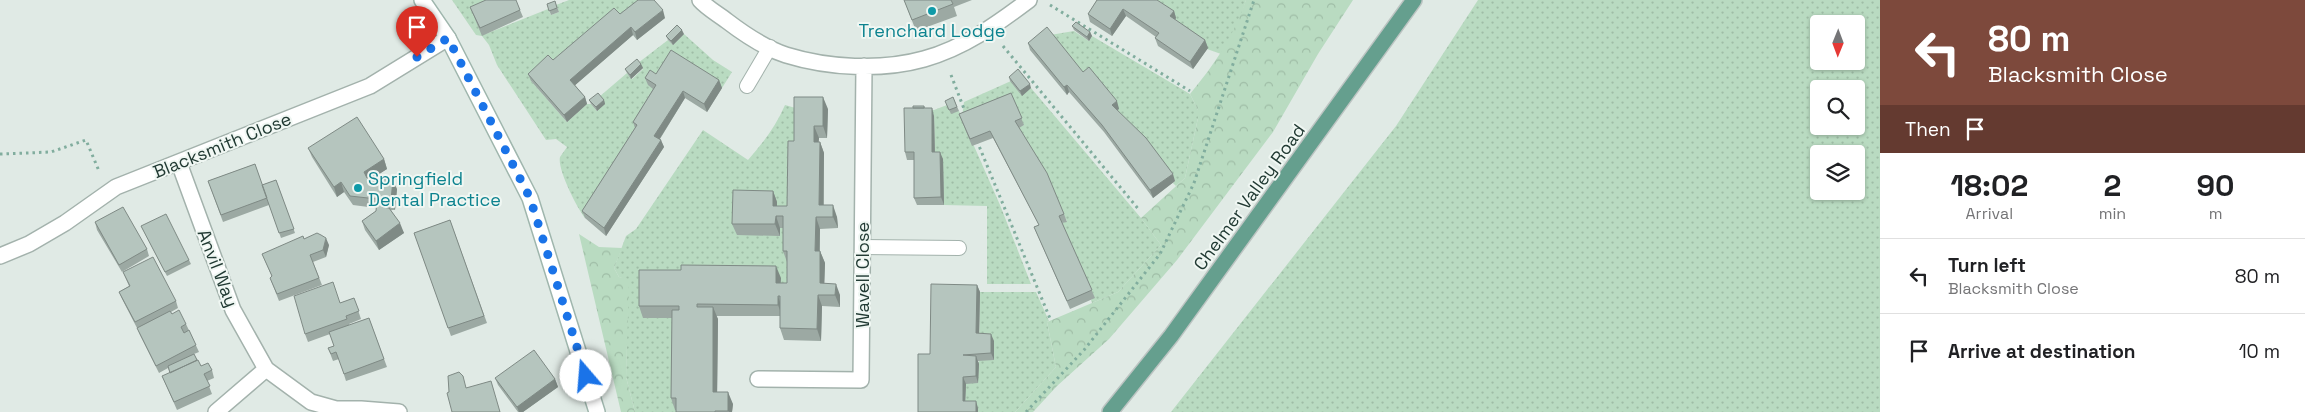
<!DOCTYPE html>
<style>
body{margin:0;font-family:"Space Grotesk",sans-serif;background:#f6f6f6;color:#202124;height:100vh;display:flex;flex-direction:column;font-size:19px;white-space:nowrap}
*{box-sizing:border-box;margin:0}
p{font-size:16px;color:#757577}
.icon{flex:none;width:28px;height:28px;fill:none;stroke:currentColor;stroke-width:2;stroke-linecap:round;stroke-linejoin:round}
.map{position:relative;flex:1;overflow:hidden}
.side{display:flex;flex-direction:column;background:#fff;width:425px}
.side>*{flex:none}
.hud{background:#7d493c;color:#fff;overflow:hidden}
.needle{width:32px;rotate:181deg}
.fabs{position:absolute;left:1810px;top:15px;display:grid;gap:10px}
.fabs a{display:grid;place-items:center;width:55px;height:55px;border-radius:5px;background:#fff;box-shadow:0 1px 4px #0004;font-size:25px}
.pin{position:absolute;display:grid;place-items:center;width:42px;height:42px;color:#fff;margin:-51px -21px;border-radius:50% 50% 50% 0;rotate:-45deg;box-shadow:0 0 5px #0007}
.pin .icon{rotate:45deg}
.me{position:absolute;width:55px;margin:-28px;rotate:342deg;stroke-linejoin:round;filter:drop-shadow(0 0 4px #0008)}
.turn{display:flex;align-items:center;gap:18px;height:105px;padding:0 25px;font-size:22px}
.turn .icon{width:65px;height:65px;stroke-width:2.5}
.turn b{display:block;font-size:35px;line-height:42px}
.then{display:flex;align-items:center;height:48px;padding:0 25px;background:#0003;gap:10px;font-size:19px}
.eta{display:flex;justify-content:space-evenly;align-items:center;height:85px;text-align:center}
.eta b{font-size:30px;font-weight:700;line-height:35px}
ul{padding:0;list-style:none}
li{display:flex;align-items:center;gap:15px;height:75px;padding:0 25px;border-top:1px solid #e0e0e0}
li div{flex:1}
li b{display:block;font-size:19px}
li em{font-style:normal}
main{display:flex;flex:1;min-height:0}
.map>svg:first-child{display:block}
.green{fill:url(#green-dots);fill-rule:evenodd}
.forest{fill:url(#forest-crowns)}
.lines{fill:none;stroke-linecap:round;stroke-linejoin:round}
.lane-casing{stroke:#a3b2ac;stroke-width:16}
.street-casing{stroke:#a3b2ac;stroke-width:18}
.secondary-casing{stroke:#9fb6ad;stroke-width:18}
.primary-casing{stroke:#bcc4c2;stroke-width:18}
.path{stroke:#81ad9e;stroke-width:3;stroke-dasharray:2.5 4;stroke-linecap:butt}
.lane{stroke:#fff;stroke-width:14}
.street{stroke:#fff;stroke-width:15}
.secondary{stroke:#fff;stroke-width:15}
.primary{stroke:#659f8e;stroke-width:15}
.wall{fill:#9ca9a3}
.shaded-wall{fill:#7f8a85}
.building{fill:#b5c5be;stroke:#7f8a85}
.route{stroke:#1a73e8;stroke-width:9;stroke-dasharray:0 16.2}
.culture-dot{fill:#0f9aa8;stroke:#f0f7f3;stroke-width:2}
.labels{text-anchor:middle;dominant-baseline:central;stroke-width:4;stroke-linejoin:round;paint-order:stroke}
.culture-label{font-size:18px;fill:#0d838f;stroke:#f0f7f3}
.street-label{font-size:18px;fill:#213a33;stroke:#f0f7f3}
</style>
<main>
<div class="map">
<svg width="1880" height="412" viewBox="0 0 1880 412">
<defs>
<pattern id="green-dots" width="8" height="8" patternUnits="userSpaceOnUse" patternTransform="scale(1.25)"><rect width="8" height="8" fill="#b9dbc1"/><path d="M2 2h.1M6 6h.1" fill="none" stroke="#9fbda6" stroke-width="1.8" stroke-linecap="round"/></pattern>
<pattern id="forest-crowns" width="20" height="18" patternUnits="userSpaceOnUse" patternTransform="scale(1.25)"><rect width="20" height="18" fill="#b9dbc1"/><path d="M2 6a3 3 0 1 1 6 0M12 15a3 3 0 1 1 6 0" fill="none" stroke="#9fbda6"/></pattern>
</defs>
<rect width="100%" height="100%" fill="#e0eae5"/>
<path class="green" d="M452 0H487L483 35 548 9 551 15 559 12 556 5 569 0H650L531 81 567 122 587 104H591L597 111 599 97 627 73 632 79 643 69 638 63 668 40 673 45 684 34 713 60 732 72 722 88 658 92 585 218C577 208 557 169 560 157L567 147 556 139 546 140 497 65 489 45 482 36 476 35Z
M1149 0H1246L1239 23 1221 54 1207 49Z
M1478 0H1880V412H1171L1396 126ZM1819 24H1856V61H1819ZM1819 89H1856V126H1819ZM1819 154H1856V191H1819Z
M1074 31 1089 41 1092 36 1190 94 1198 110V118L1185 178 1176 186 1173 183 1175 181 1086 79 1050 35Z
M1011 81 1022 95 1031 88 1141 218 1161 245 1118 292 1092 303 1091 300 1094 297 1062 223 1067 221 1017 128 1024 125 963 121 1000 205 1031 284H987V206L944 205 935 159 934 116 926 110H934L947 105 959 111 962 117 964 102Z
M785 105 799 109 791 218H777V202H737L780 235V228H787V262L791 295H780V278L683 318 680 412H635L626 377 628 280 619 277 614 268 626 236 636 229 703 130 748 160C763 143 776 126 785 105Z
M980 292H1036L1049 321 1047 322 1056 367 1015 412H978L965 408 966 362H979Z"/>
<path class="forest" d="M1246 0H1353L1318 54 1273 132 1177 260 1109 339 1057 386 1033 412H1015L1056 367 1047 322 1118 292 1161 245 1141 218 1185 178 1198 118V110L1190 94C1214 65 1234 36 1246 0Z
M579 234 599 247 622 248 614 268 619 277 629 279 626 377 635 412H621Z"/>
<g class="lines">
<g class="lane-casing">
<path id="lane" d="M747 86 770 47
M862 247 959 248"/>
</g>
<g class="street-casing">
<path id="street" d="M700 0C707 8 718 14 727 21 744 34 765 48 786 55 828 68 881 71 924 59 964 48 997 24 1029 0
M179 163 233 310 266 369 311 402 336 409H361L399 412
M0 256 29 244 65 223 116 187 370 86 448 38
M758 379 861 380 864 66
M216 412 266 369"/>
</g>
<g class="secondary-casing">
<path id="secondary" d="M422 0 448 38 530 198 597 412"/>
</g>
<g class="primary-casing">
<path id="primary" d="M1110 412 1171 336 1414 0"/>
</g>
<path class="path" d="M1050 5 1190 91
M1003 46 1140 211
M951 75 966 114
M977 141 1051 321
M0 154 51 152 86 140 99 171
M1026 412 1084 350 1160 254 1194 183 1254 0"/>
<use href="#lane" class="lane"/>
<use href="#street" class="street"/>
<use href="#secondary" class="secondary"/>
<use href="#primary" class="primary"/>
</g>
<path class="wall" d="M904 0H972L954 7 957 16 916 31Z
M1097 0 1174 11 1176 18 1175 20 1205 40 1208 48 1193 69 1158 46 1155 38 1156 37 1126 16 1112 36 1090 22 1088 14Z
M555 1 559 12 551 15 547 4Z
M470 7 520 10 523 17 482 36Z
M620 14 665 18 637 40 633 35 575 85 585 97 587 104 567 122 531 81 528 74 553 60Z
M1072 26 1090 32 1092 36 1089 41 1074 30Z
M684 34 673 45 668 40 666 36Z
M1028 43 1083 72 1119 109 1117 110 1175 181 1153 198 1104 132 1069 92 1067 95 1030 50Z
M641 64 643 68 631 79 627 73 625 69Z
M656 74 719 80 722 88 707 112 685 98 660 139 664 147 606 236 585 218 582 211 635 128 633 122 653 89 648 85 645 78Z
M1009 77 1031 88 1022 96 1010 81Z
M1011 93 1024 125 1019 128 1064 214 1067 222 1062 223 1095 298 1070 309 1037 234 1034 227 1039 225 993 138 972 146 959 114Z
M953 97 959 111 951 114 947 105Z
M589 100H604L605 104 597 111 591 104Z
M924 106 925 108 934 116 935 152 943 159 944 205H917L914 198V160H907L905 152 913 108Z
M828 109 827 138H819L818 142H820L824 153V205L837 217 838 228 820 229V251L825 263 824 284 840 295V307L822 306 821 341 784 340 780 328V316H716L718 319 717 392 733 404 732 412H676V410H675L671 398 672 318H643L639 306 781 278 780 283H787V262L783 251V228H780V236L737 235 732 224 773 191 777 202V206H787L794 141Z
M308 148 384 159 387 169 372 178 397 189 395 210H391L404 233 379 250 365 230 362 221 376 211V208L353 205 344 192 337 197 312 157Z
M255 164 269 205 223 222 208 181Z
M276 180 295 233 281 238 262 185Z
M450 220 487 323 451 336 414 233Z
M95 222 147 249 149 256 122 272 97 230Z
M141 226 189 260 191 264 167 276Z
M304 239 329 245 326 257 313 262 322 285 279 301 270 278 272 277 262 254Z
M123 272 176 301 178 308 171 312 172 314 186 324 199 352 194 354 201 366 212 370 214 378 207 381 212 394 177 410 162 376 170 373 168 368 159 373 140 335 137 328 122 299 119 292 129 286Z
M977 285 980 292 979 333 994 341V360L978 361 979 364 978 383 966 384 965 401 978 408 918 412 930 354Z
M354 298 361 319 349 324V325L369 318 387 367 346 381 339 359 333 361 328 348 334 346 330 334 308 342 305 334 340 303Z
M495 378 555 379 558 387 523 412H518L498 385Z"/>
<path class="shaded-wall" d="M1123 9 1126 16 1112 36 1110 29Z
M663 10 665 18 637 40 635 32Z
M1174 11 1176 18 1172 24 1170 16Z
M631 27 633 35 573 87 570 80Z
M682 30 684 34 673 45 671 41Z
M1090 32 1092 36 1089 41 1087 37Z
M1205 40 1208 48 1193 69 1190 62Z
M641 64 643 68 631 79 630 75Z
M719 80 722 88 707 112 704 104Z
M1030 84 1031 88 1022 96 1020 91Z
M1067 85 1069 92 1067 95 1064 87Z
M683 91 685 98 657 143 654 136Z
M585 97 587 104 567 122 564 115Z
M823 97 828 109 827 138 823 126Z
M604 100 605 104 597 111 596 107Z
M1117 101 1119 109 1114 112 1112 105Z
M932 108 934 116 935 159 932 152Z
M814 126 819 138 818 153 814 142Z
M661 140 664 147 606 236 604 228Z
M820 142 824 153 823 217 819 205Z
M940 152 943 159 944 205 941 197Z
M384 159 387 169 367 182 364 172Z
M1173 174 1175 181 1153 198 1150 190Z
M393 180 397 189 395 210 391 200Z
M341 182 344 192 337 197 334 187Z
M773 191 777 202V218L773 206Z
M833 205 837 217 838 228 833 217Z
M776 216 780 228V236L775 224Z
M816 217 820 229 819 263 815 251Z
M400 223 404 233 379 250 376 241Z
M326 238 329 245 326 257 323 250Z
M820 251 825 263 824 295 820 283Z
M776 266 781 278 780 295 776 283Z
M836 284 840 295V307L835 295Z
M977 285 980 292 979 341 976 333Z
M818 295 822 306 821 341 817 329Z
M778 296 782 308V316L778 305Z
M713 307 718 319 717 404 713 392Z
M991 334 994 341V360L991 353Z
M976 356 979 364 978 383 976 376Z
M963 377 966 384 965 408 963 401Z
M555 379 558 387 523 412H519L517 407Z
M728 392 733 404 732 412H729L728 411Z
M976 401 978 408V412H976Z"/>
<path class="building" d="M486 0H516L520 10 480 28 470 7Z
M638 0H654L663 10 635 32 631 27 570 80 585 97 564 115 528 74 548 55 553 60 614 8 620 14Z
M904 0H951L953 4 912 20Z
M1097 0H1157L1174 11 1170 16 1205 40 1190 62 1155 38 1159 33 1123 9 1110 29 1088 14Z
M555 1 557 8 549 11 547 4Z
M1076 22 1090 32 1087 37 1072 26Z
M677 25 682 30 671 41 666 36Z
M1047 27 1083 72 1089 67 1117 101 1112 105 1146 138 1173 174 1150 190 1102 125 1067 85 1064 87 1028 43Z
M671 50 719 80 704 104 683 91 654 136 661 140 604 228 582 211 637 125 633 122 656 85 645 78 650 70 656 74Z
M637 59 641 64 630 75 625 69Z
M1018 69 1030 84 1020 91 1009 77Z
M598 93 604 100 596 107 589 100Z
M1011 93 1022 118 1015 121 1047 173 1064 214 1059 216 1092 290 1067 301 1034 227 1039 225 990 131 970 139 959 114Z
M794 97H823V126H814V142H820L819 205H833V217H816L815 251H820V283L836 284 835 295H818L817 329 780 328V296H778V305L697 304V307H713V392H728V411H715V412H676V398H671L672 310H679V306H639V270H681V265L776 266V283H787V251H783V216H776L775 224H732L733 190 773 191V206H787L788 141H794Z
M953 97 957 107 949 110 945 101Z
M913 106H924V108H913Z
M904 108H932V152H940L941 197 914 198V152H905Z
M357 117 384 159 364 172 367 178 393 180 391 200H383L382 207 389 208 400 223 376 241 362 221 376 211 377 199 350 196 341 182 334 187 308 148Z
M255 164 267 198 221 215 208 181Z
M276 180 294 229 279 233 262 185Z
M123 207 147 249 119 265 95 222Z
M166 214 189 260 165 272 141 226Z
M450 220 484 316 448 328 414 233Z
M317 233 321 235 326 238 323 250 310 255 319 278 277 294 270 278 272 276 262 254 303 236 304 239Z
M153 257 176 301 135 322 119 292 130 286 123 272Z
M333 282 340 303 354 298 359 311 346 316 347 319 305 334 294 296Z
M931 284 977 285 976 333 991 334V353L963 355 976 356V376L963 377V401H976V412H918V354H930Z
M179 310 186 324 181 327 184 333 189 330 196 345 156 366 137 328 170 311 172 314Z
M369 318 384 359 344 374 336 352 331 354 328 348 334 346 329 332Z
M534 350 555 379 517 407 495 378Z
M194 354 197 360 170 373 168 366Z
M198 360 201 366 208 363 212 370 204 374 210 386 174 402 162 376Z
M459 372 463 376 466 388 491 381 500 412H452L447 393 449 392 448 376Z"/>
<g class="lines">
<path class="route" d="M417 57 448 38 530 198 586 376"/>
</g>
<g class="culture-dot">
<circle cx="932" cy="11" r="5"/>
<circle cx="358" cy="188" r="5"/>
</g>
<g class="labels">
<g class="culture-label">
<text x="932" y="30">Trenchard Lodge</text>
<text x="368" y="178" text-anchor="start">Springfield<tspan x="368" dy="21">Dental Practice</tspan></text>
</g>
<g class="street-label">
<text transform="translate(222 145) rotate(-22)">Blacksmith Close</text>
<text transform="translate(1249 197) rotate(-54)">Chelmer Valley Road</text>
<text transform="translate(218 268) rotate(69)">Anvil Way</text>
<text transform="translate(862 275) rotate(-90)">Wavell Close</text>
</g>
</g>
</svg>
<div class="fabs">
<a><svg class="needle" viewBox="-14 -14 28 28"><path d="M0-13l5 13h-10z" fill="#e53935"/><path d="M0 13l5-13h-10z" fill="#757577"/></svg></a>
<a><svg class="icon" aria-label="search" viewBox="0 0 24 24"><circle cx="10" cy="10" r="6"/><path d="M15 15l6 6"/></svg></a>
<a><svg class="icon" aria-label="layers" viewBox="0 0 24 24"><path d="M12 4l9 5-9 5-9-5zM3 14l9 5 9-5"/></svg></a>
</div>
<div class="pin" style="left:417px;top:57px;background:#d93025"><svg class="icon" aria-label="arrive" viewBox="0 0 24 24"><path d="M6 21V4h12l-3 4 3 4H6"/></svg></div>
<svg class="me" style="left:586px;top:376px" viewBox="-20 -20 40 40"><circle r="19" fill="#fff"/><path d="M0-13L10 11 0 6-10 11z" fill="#1a73e8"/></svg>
</div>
<section class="side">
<div class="hud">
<div class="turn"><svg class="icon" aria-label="left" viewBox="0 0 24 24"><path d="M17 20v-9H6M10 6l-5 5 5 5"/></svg><div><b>80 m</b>Blacksmith Close</div></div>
<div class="then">Then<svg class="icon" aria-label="arrive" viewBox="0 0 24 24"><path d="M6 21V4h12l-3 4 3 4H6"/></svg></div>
</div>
<div class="eta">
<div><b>18:02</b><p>Arrival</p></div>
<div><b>2</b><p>min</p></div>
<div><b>90</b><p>m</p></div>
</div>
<ul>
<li><svg class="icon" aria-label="left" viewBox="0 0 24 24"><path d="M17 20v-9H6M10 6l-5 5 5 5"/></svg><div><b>Turn left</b><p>Blacksmith Close</p></div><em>80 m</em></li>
<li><svg class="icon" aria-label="arrive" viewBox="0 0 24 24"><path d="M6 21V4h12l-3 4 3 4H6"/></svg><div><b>Arrive at destination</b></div><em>10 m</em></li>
</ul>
</section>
</main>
